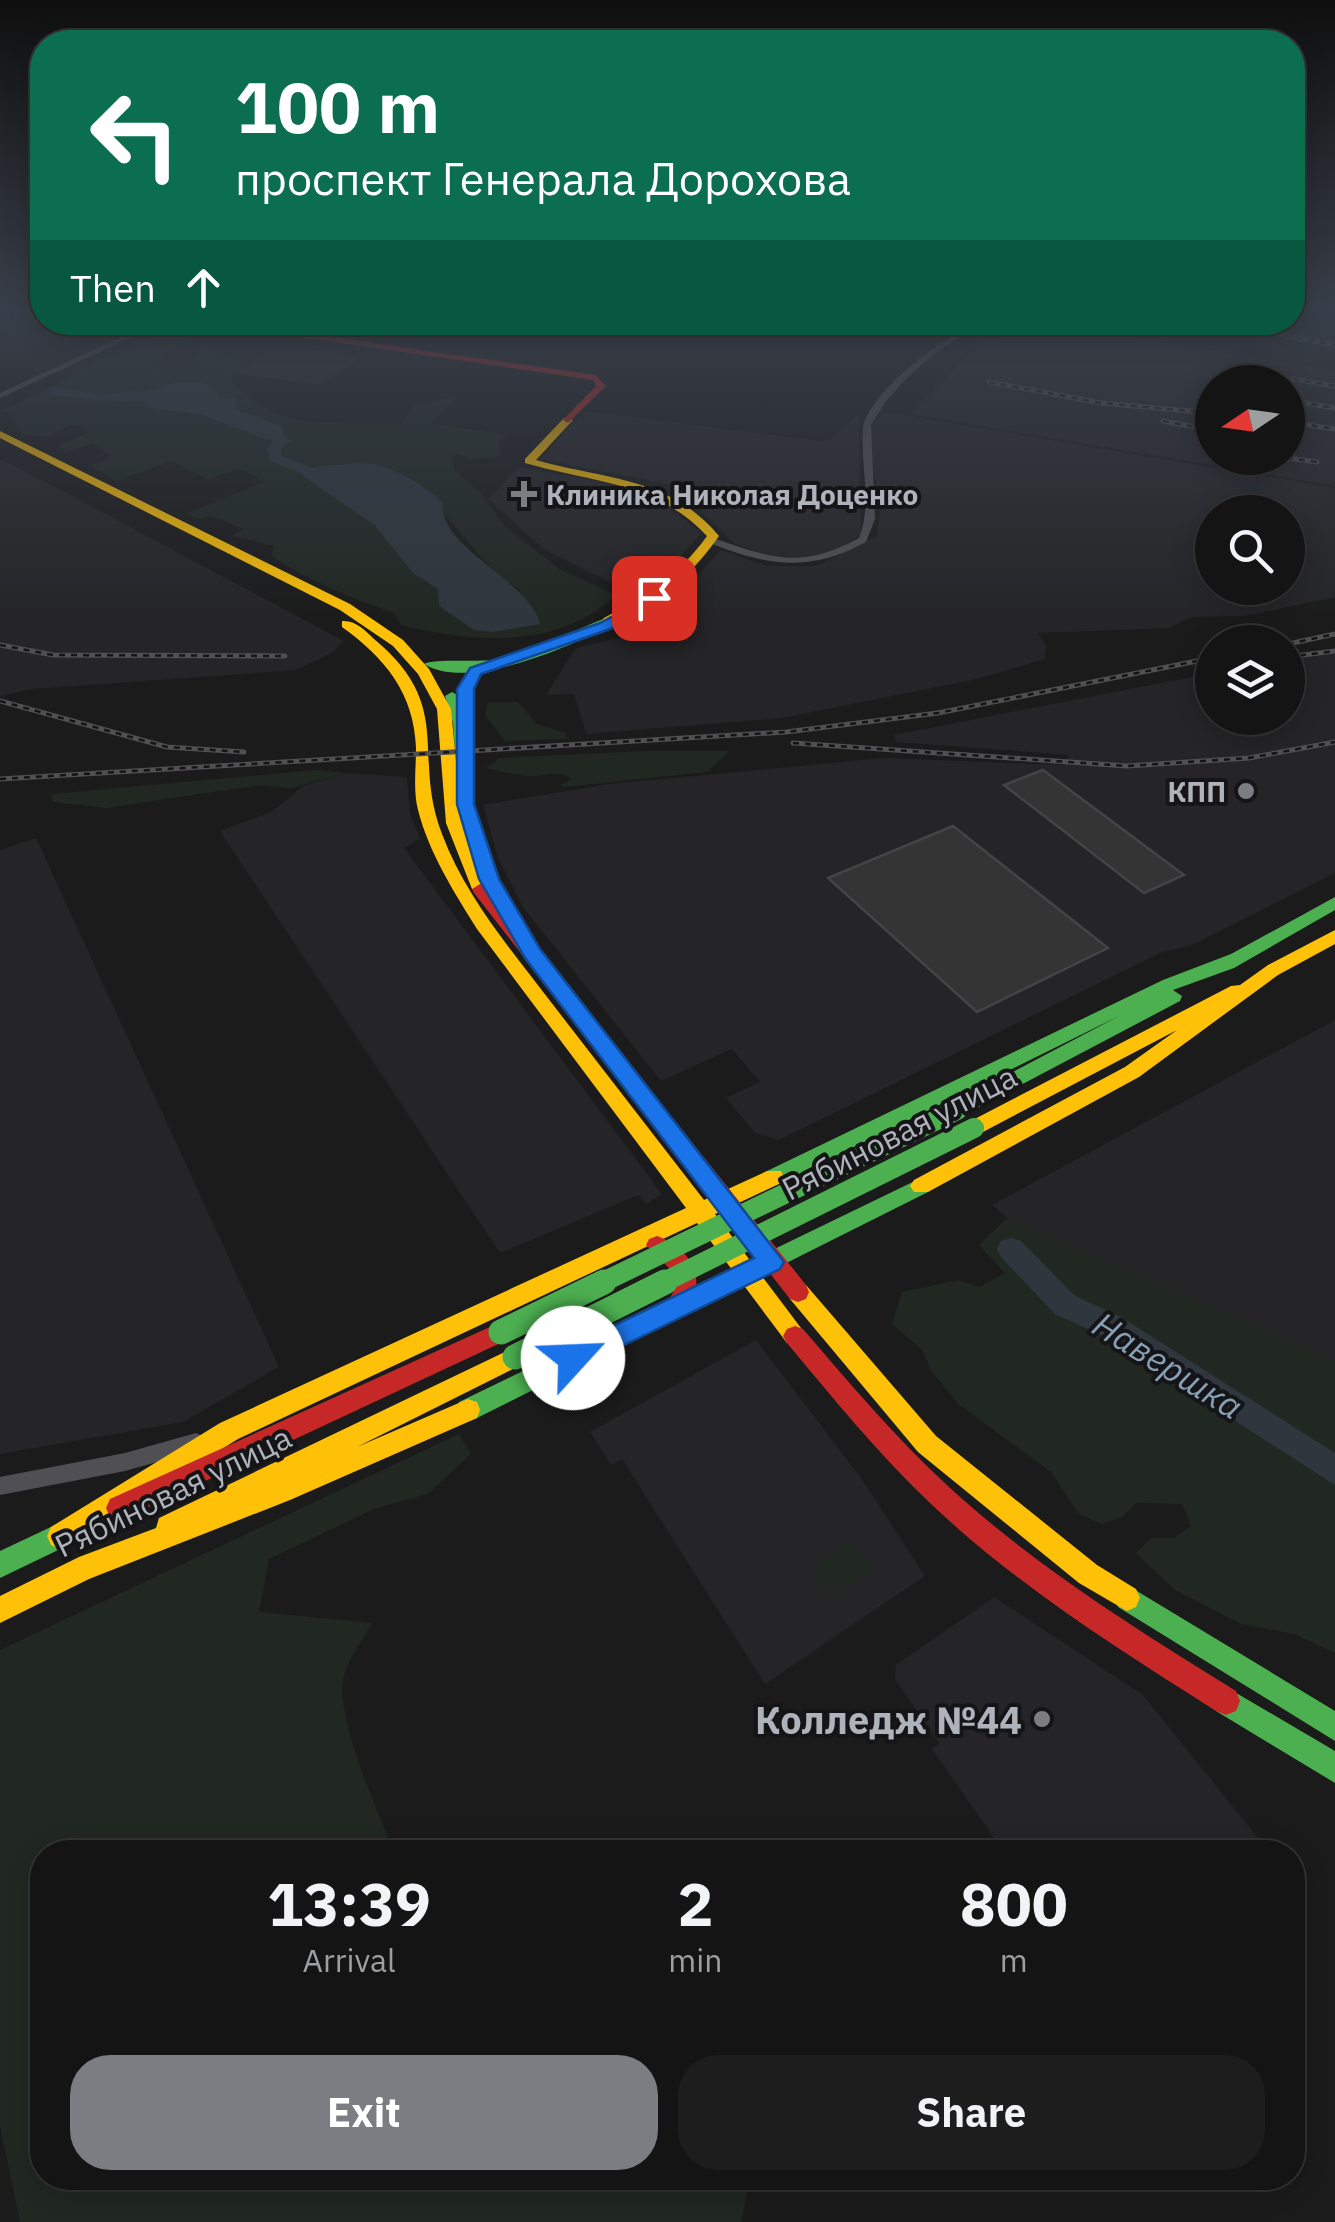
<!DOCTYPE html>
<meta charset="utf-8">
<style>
body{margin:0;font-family:"IBM Plex Sans",sans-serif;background:#1d1d1d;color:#f1f3f6;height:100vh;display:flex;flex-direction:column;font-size:38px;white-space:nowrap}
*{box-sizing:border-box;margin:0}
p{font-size:32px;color:#9d9ea0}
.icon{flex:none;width:55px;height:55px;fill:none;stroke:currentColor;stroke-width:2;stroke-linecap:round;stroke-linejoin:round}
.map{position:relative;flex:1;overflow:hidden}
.side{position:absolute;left:30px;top:1840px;width:1275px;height:350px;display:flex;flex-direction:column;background:#141414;border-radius:40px;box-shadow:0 5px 25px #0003,0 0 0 2px #333334}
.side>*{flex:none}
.banner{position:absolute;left:30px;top:30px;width:1275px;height:305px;border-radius:40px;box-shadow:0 5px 25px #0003,0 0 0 2px #333334;background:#0b6e4f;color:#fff;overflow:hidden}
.needle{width:65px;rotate:257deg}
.tools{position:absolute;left:1195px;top:365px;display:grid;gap:20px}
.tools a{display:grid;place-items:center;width:110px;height:110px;border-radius:50%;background:#141414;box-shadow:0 5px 25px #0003,0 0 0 2px #333334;font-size:50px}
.pin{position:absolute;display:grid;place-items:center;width:85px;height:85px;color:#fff;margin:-42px;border-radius:20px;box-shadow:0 5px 15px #0006}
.me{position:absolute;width:110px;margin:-55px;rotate:65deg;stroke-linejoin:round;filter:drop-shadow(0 0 8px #0008)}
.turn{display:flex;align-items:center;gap:35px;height:210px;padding:0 40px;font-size:45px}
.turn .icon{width:130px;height:130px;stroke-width:2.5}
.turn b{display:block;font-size:70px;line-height:85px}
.then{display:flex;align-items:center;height:95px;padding:0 40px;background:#0003;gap:20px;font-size:38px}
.eta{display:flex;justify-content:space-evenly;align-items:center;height:170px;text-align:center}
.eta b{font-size:60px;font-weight:800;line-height:70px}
.action{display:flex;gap:20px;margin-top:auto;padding:20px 40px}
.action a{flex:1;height:115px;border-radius:40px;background:#7b7d83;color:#fff;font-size:40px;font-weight:800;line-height:115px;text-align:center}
.action a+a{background:#1d1d1d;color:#f1f3f6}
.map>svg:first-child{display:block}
.built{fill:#252527;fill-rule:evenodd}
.green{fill:#212822;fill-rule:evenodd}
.water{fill:#2f363d}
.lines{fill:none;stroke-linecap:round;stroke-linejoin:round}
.stream{stroke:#2f363d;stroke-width:5}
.river{fill:#2f363d;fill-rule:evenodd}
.building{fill:#343435;stroke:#444447;stroke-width:2.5}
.street{fill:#505054;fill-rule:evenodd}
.fast{fill:#4caf50;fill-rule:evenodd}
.slow{fill:#ffc107;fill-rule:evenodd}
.jam{fill:#c62828;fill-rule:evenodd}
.rail-casing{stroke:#505052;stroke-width:5}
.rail{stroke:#151518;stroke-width:2.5;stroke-dasharray:6;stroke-linecap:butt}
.fast-bridge-far1{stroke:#4caf50;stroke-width:20}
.fast-bridge{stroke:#4caf50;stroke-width:25}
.route{fill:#1a73e8;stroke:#114b97;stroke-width:2.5}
.poi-dot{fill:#7b7d83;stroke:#151518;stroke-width:4}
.labels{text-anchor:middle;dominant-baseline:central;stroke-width:8;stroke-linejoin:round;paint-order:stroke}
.far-poi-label{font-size:28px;font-weight:bold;fill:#aeb2bb;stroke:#151518;text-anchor:start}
.street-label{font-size:32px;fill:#aeb2bb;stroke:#151518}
.water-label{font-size:35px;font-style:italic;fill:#879fb4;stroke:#151518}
.near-poi-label{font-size:38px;font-weight:bold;fill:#aeb2bb;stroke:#151518;text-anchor:end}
</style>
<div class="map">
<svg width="1335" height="2222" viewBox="0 0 1335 2222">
<rect width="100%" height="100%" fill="#1b1b1b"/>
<path class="built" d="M1061 326 1335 370V486L910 414 983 340ZM1212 382H1288V458H1212Z
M276 346 302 348 360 358 321 385 235 373Z
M585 411 818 441 829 440 859 414 861 534 842 547 807 559 766 555 735 544 701 512 713 493 540 459Z
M884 412 1335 488V597L1245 616 1192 617 1169 628 1038 633 1046 646 1045 659 977 679 782 718 586 734 574 694 546 695 575 649 674 623 658 617 721 550 767 566H816L877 536 880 513 870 441 871 428ZM1212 512H1288V588H1212Z
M0 459 36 477 344 641 332 653 296 670 32 689 0 696Z
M519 467 645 490 702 533 675 562 644 585 628 577 614 584 545 550 488 499Z
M1335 654V873L1192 945 1160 953 779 1140 755 1133 726 1098 760 1082 732 1049 661 1081 522 906 498 858 483 805 609 784 885 758 1063 765 1070 755 896 742 894 735 1212 673V718H1288V659Z
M345 773 407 777 410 814 420 838 404 848 662 1194 647 1204 638 1195 500 1253 220 831 273 811 303 786Z
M36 838 279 1367 183 1422 0 1454V850Z
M1335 1020V1363L1031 1238 992 1205Z
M756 1340 861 1478 925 1576 765 1684 622 1459 611 1465 590 1432Z
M994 1597 1143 1695 1262 1843 1251 1852H1004L932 1749 939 1743 895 1679 896 1665Z"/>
<path class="green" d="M177 323 203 326 195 339 181 341 156 363 158 371 199 370 194 363 199 341 244 367 231 374V381C281 436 336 420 402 424L414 405 459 396 431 423 510 435 499 441 500 456 470 459 457 454 451 458 455 470 481 494 505 526 559 569 616 595C557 650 474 643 401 625L394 613C350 598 310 581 271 556L274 546 232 536 243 529 211 516 201 519 185 514 263 483C244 463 232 470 209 480L172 461 116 481 90 466 111 457 94 443 64 453 59 444 89 433 82 426 71 425 46 437 21 434 13 419 14 412 0 411ZM217 390C227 415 259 419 282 426L285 438 291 441 277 443 199 414 154 409 136 395ZM319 466 394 470 442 511 493 571 521 591 474 629 439 606 438 589 413 572 374 525 300 474Z
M518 702 537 724 566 733 567 739 505 741 485 716 487 703Z
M644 751H730L707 772 564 787 561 785 572 779C558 769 545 777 529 776 516 775 499 771 486 768L499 758Z
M318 770 345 773 291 788 259 785 106 808 53 802 51 794Z
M1007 1218 1335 1361V1653L1294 1634 1241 1624 1175 1590 1136 1553 1151 1538H1174L1191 1526 1182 1504 1136 1503 1122 1517 1101 1524 1078 1513 1051 1472 958 1404 930 1369 923 1351 892 1324 902 1292 959 1280 979 1287 1005 1273 979 1245Z
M459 1434 471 1454 428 1494 374 1509 269 1559 259 1612 372 1623C363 1640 346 1661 343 1680 336 1717 379 1817 395 1852H42V2178H750L741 2222H20L0 2125V1650Z
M852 1541 873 1569 830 1597 810 1568Z"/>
<path class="water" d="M178 382H202L217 390 220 398H236L237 410 282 426 285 438 294 442 277 443 199 414 154 409 135 395Z
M365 463C394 466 421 483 443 503 438 548 530 580 540 624L493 632 474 630 439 606 438 589 413 573 374 525 300 474 319 466Z"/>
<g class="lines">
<path class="stream" d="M1335 1470V1474"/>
<path class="river" d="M53 387 101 395 135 391 176 398C160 407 71 398 49 394Z
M261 419 278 425 288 441 281 449 282 456 337 477V483H327L270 461 267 448 274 440 268 431 254 423Z
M1011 1238 1021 1241 1075 1296 1121 1317 1335 1453V1485L1101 1335 1055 1314 1001 1257 997 1249 1001 1241Z"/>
</g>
<path class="building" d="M1043 770 1184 875 1144 893 1004 785Z
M953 826 1108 948 977 1012 828 878Z"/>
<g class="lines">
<path class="street" d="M154 322H164L0 398V393Z
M955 335 961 336 934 354 909 376 886 401 871 425 875 519 866 542C809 573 768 566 710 543V539L713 538C772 558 800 570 859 538 873 502 860 467 863 429 866 398 928 349 955 335Z
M196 1433 203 1436 205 1442 203 1448 196 1451 125 1471 0 1495V1477L125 1453Z"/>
<path class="fast" d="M609 617 616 621 614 624C571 646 469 692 424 664 433 658 482 663 500 659 539 652 572 630 609 617Z
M452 692 459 696 467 723 476 817 505 895 496 900 487 895 460 817 453 723 445 696Z
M1335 897V910L1234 968 1173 990 1182 996 1180 1001 964 1115H950L947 1110 950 1105 1119 1016 781 1183H767L764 1177 767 1171 1163 980 1231 954Z
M921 1178 928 1180 932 1186 928 1192 477 1418 468 1421 459 1418 456 1410 459 1402Z
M70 1518 79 1522 83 1531 79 1540 0 1578V1551Z
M1127 1585 1335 1711V1741L1118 1607 1114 1598 1118 1589Z
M1226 1687 1335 1751V1783L1216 1711 1212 1701 1216 1691Z"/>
<path class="slow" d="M564 418 573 420 536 460C606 480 669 476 719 536 692 575 654 609 609 625L602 621 604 618C644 597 680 574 707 536 655 481 593 483 525 463V459Z
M0 431 350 604 403 640 429 669 451 709 462 823 488 889 486 893 480 894 472 889 446 823 437 709 418 674 393 646 340 610 0 438Z
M342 621C355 620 365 630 374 639 456 707 411 754 442 834 466 898 513 952 554 1006 604 1071 654 1135 704 1200L767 1171H781L784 1177 781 1183 715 1214 807 1336 803 1343 795 1346 787 1343 697 1223 238 1439 60 1549 51 1545 47 1536 51 1527 220 1423 686 1208 477 929C454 892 429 853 418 810 413 790 416 769 416 748 414 693 385 658 342 627Z
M1335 930V944L1278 975 1139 1077 928 1192H914L910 1186 914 1180 1125 1067 1177 1030 981 1133H967L964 1128 967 1123 1231 986 1240 985 1268 965Z
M798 1282 806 1285 936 1436 1097 1565 1136 1589 1140 1598 1136 1607 1127 1611 1079 1583 918 1452 790 1299 787 1292 790 1285Z
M515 1347 523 1350 527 1357 523 1364 357 1447 468 1399 477 1402 480 1410 477 1418 290 1500 89 1579 0 1623V1596L79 1557 156 1528 159 1518Z"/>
<path class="jam" d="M197 322H224L596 375 606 386 568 423 563 420 596 386 593 380Z
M480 884 486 885 806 1285 809 1292 806 1299 798 1302 790 1299 474 893 472 889Z
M657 1236C718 1257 698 1328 666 1317L663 1310 674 1291V1273L646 1245 649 1239Z
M501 1322 509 1325 513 1332 509 1339 128 1517 119 1520 110 1517 106 1508 110 1499Z
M795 1326 803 1329C850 1384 896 1438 949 1487 1035 1566 1136 1629 1236 1691L1240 1701 1236 1711 1226 1715 1216 1711C1117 1648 1016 1585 930 1503 878 1454 833 1398 787 1343L783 1336 787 1329Z"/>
<g class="rail-casing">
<path id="rail" d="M1214 322 1335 345
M1293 379 1335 386
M989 382 1101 403 1212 413
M1288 400 1335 408
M1163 421 1212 430
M1288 422 1335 429
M1287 458 1317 462
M1288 644 1335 634
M0 645 53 655 285 656
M1288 657 1335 651
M0 701 167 747 244 752
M793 743 1127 766 1249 758 1335 742
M0 779 786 732 938 713 1212 658"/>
</g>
<use href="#rail" class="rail"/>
<path class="fast-bridge-far1" d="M599 1284 957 1110
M660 1284 974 1128"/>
<path class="fast-bridge" d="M501 1332 604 1282
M515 1357 665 1282"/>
</g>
<linearGradient id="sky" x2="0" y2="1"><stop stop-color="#0f0f0f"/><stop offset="0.5" stop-color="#393f4a"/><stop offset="1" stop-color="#393f4a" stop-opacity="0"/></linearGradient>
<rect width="1335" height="620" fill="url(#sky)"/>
<path class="route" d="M654 594 662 598 659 601 610 629 481 674 474 689V804L499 879 540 949 784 1262 780 1269 573 1370 563 1366 559 1358 563 1350 754 1258 525 958 479 879 457 804V689L470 668 600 623Z"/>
<g class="poi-dot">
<path d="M519 479h10v10h10v10h-10v10h-10v-10h-10v-10h10z"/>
<circle cx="1246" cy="791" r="10"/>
<circle cx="1042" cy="1719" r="10"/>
</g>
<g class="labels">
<g class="far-poi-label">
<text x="546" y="494">Клиника Николая Доценко</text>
<text x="1226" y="791" text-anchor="end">КПП</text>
</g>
<g class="street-label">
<text transform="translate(899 1132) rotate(-27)">Рябиновая улица</text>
<text transform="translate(173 1491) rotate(-26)">Рябиновая улица</text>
</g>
<g class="water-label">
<text transform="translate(1168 1365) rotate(32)">Навершка</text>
</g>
<g class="near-poi-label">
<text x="1022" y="1719">Колледж №44</text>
</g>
</g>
</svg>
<div class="tools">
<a><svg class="needle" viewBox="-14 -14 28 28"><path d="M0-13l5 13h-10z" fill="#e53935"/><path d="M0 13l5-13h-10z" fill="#9d9ea0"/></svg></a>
<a><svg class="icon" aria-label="search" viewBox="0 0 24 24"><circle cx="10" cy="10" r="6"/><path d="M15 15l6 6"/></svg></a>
<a><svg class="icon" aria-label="layers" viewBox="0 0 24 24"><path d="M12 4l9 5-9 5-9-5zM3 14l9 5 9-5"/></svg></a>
</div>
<div class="pin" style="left:654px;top:598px;background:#d93025"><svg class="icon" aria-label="arrive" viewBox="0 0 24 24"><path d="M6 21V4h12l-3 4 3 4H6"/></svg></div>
<svg class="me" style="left:573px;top:1358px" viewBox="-20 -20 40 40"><circle r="19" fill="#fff"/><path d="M0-13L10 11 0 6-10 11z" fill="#1a73e8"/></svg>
<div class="banner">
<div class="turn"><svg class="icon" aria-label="left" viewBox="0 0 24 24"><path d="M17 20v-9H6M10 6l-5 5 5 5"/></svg><div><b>100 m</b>проспект Генерала Дорохова</div></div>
<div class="then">Then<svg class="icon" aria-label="ahead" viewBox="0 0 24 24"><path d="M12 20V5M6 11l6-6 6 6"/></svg></div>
</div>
<section class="side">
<div class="eta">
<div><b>13:39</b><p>Arrival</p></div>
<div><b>2</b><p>min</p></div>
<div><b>800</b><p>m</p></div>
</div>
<div class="action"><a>Exit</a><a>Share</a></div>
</section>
</div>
